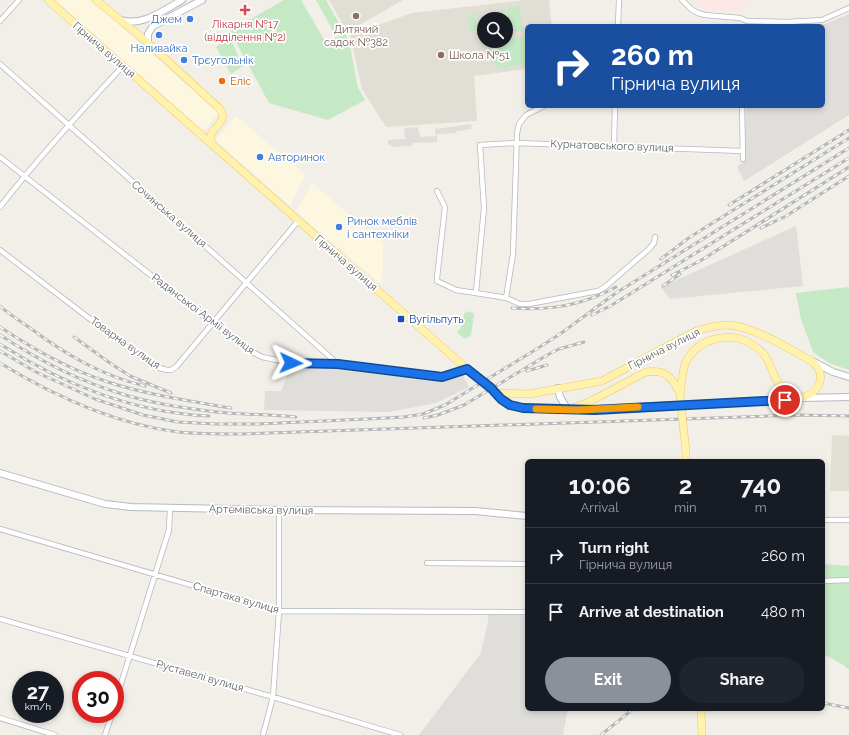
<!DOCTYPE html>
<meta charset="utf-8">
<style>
body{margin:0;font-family:Raleway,sans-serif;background:#20242c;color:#f1f3f6;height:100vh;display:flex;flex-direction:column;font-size:15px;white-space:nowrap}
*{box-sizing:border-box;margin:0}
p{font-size:13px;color:#9ea1a6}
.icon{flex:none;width:22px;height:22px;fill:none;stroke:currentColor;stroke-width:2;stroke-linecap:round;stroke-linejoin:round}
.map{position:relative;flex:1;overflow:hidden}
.details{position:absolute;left:525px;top:459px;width:300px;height:252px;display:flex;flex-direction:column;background:#171b24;border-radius:6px;box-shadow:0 2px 6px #0003}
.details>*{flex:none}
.banner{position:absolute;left:525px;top:24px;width:300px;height:84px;border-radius:6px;box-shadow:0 2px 6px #0003;background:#1a4fa0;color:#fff;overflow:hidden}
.buttons{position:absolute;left:477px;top:12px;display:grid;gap:8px}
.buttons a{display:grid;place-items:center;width:36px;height:36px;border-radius:50%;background:#171b24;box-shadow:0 2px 6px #0003;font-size:20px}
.speed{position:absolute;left:12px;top:671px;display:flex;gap:8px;font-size:20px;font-weight:700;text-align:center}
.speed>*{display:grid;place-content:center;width:52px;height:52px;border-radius:50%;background:#171b24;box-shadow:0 2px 6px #0003;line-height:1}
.speed small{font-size:10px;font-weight:400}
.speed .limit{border:6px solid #d22;background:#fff;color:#111}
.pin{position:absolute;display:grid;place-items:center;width:34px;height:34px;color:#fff;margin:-17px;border:2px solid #fff;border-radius:50%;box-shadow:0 1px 4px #0007}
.me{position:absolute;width:44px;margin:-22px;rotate:92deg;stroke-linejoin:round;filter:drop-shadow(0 0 3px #0008)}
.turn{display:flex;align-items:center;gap:14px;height:84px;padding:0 20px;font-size:18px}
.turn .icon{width:52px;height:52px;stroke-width:2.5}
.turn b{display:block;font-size:28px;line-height:34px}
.eta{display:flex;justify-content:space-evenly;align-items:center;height:68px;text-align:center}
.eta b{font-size:24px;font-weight:700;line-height:28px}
.button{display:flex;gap:8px;margin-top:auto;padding:8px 20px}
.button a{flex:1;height:46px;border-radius:24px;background:#8c9099;color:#fff;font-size:16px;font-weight:700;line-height:46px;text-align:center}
.button a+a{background:#20242c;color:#f1f3f6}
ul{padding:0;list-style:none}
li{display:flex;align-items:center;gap:12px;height:56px;padding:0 20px;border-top:1px solid #363941}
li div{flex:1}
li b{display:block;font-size:15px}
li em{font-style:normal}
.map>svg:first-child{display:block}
.commercial{fill:#fef7e0}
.industrial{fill:#e0deda}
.education{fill:#e1ded6;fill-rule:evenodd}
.medical{fill:#fce8e6}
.green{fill:#c5e8c5}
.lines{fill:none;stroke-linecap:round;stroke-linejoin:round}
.street-casing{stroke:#b5b8bc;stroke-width:6}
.secondary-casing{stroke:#b6babf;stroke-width:8}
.primary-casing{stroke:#f2c960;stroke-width:8}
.street{stroke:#fff;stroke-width:4.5}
.secondary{stroke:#fff;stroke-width:6}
.primary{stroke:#fff2af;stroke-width:7}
.rail-casing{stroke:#b6b7b8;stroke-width:3}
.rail{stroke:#fff;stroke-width:1.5;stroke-dasharray:4.5;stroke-linecap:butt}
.primary-bridge-casing{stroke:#f2c960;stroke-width:8;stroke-linecap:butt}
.primary-bridge{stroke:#fff2af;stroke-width:7}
.route-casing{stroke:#114b97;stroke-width:10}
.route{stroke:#1a73e8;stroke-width:7}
.slow{stroke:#f59e0b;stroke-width:7}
.health-dot{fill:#e0444e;stroke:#fff;stroke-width:1.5}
.education-dot{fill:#8d6e63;stroke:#fff;stroke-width:1.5}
.shop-dot{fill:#3f7fe0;stroke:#fff;stroke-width:1.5}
.food-dot{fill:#e8710a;stroke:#fff;stroke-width:1.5}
.transit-dot{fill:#1a4fb4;stroke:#fff;stroke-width:1.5}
.labels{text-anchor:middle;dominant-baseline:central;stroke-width:3.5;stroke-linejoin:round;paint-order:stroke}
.shop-label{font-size:11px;fill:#366cbe;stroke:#fff;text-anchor:start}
.health-label{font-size:11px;fill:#be3a42;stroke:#fff}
.education-label{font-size:11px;fill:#785e54;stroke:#fff}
.street-label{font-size:11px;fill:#5f6368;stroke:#fff}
.food-label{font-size:11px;fill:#c56008;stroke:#fff;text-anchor:start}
.transit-label{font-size:11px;fill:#164399;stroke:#fff;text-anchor:start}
</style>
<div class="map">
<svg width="849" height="735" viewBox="0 0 849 735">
<rect width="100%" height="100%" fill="#f1efe8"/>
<path class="commercial" d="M55 0H91L219 113 203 131Z
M236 116 305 175 290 206 215 140Z
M312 183 383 243 382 285 296 212Z"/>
<path class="industrial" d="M849 14V115L744 181 737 167 744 161 746 106H823V26H750V24H825Z
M471 124 472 129 456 131V133L437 134V142L413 143 412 146 391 147V145H388V140L405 139 404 128 418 127 420 137 436 136 435 129Z
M796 226 803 286 670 299 661 287Z
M292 363 446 378 462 374 469 387 436 403 389 412 264 410 265 391H281Z
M488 613 527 614V709H568L563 735H419L481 653 488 621Z"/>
<path class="education" d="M329 0H403L347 32Z
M525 0H549L552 26H527V69L474 76 477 121 386 127 362 89 350 35 412 13ZM484 19H506V41H484Z
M832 435 849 436V491H830Z"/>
<path class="medical" d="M694 0H751L740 12 708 10Z"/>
<path class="green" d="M284 0H301L326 43 344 33 333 31 316 0H326L349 41 358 88 365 100 328 120 269 103 230 31Z
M520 6 523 31 510 33 507 8Z
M504 10 505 19H498L497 11Z
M468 14H475L477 30 470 31Z
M229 36 243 66 231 74 216 47Z
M527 36V64L495 69 491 41H506V39Z
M849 287V370L829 363 813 352 801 319 796 293Z
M469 311 474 314 471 335 465 339 457 332 461 328 464 314Z
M823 564 849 566V670L842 664 823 654Z"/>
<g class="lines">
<g class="street-casing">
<path id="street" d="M682 0 691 9 698 13 705 15 740 18 747 21 787 22 822 20 849 8
M0 21 19 0
M618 26 619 0
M0 64 338 364
M742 106 743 159
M614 146 615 106
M0 157 212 323 249 350 262 357 291 363 338 365 442 377 467 369
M437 191 445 207 437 278V281L456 290 495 296 506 298 520 304H529L598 291 605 287 649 249 654 243 655 237
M0 207C38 158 80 112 123 66
M0 250 124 345 156 367 167 370H171L176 367 298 221
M476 292 484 208 480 145 516 143 743 151
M506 298 513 254 517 133 519 124 526 115 544 106
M823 520H849
M0 529 279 611 527 612
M427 563 527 564
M823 581 849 580
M0 619 273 697 400 735
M115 703 169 530 170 508
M0 718 55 735
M105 735 112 714
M263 735 273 697 279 611V510"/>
</g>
<g class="secondary-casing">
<path id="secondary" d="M121 20C142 27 164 10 182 0
M148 43V34L153 26 202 0
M814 362 833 372 849 377
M558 388 560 397 568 410 741 402 795 399
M803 398 849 397
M0 473 105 504 131 507 279 510 475 511 527 516"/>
</g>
<g class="primary-casing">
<path id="primary" d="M48 0 467 369 491 388 501 399 510 405 523 408 568 410 589 402 646 372C666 369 672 377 680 394
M96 0 148 43 220 109 223 116 222 119C217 130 206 131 213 145
M496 393 529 394 602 381 696 331C706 328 716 325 727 325 754 326 789 349 813 362 827 375 820 391 804 397 801 398 797 399 795 399 778 395 774 370 766 357 762 351 754 345 748 342 726 331 695 340 685 364 682 373 682 384 680 394
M686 461V453
M701 709 702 735"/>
</g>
<use href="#street" class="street"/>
<use href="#secondary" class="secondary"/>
<use href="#primary" class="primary"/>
<g class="rail-casing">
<path id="rail" d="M729 205 849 130
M761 228 786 216 849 176
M661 259 690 237 849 138
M672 275 700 261 849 167
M663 286 680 274
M0 306C9 314 20 321 30 328 65 354 102 376 145 386
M512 308C548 311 584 305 616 287
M592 315 612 305 849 158
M0 327C33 349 70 370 108 382 148 395 190 401 231 408
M0 335C38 360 79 381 122 394 150 403 180 407 209 411 238 415 267 414 296 417
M74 337 110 363 130 376 171 393
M0 344C62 384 135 413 209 416
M0 351 36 372 95 399 143 415 178 422 216 424H258L366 419 404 417 423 414 445 405 535 350 560 334 616 293 849 148
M0 363C54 396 115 424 178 432 199 434 220 434 241 434L798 415 849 416
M527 371 547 365
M424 418 438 415 464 405 549 354 559 349 584 342
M823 703 849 708
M601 735 633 709"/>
</g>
<use href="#rail" class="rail"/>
<g class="primary-bridge-casing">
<path id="primary-bridge" d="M680 394 686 453"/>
</g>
<use href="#primary-bridge" class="primary-bridge"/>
</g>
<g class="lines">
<g class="route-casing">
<path id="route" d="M291 363 338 364 442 377 467 369 491 388 501 399 510 405 523 408 595 410 785 400"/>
</g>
<use href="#route" class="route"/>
<path class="slow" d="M536 409 578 410 638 407"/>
</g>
<path class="health-dot" d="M243 4h4v4h4v4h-4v4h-4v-4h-4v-4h4z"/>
<g class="education-dot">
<circle cx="356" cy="16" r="4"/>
<circle cx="441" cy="55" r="4"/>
</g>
<g class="shop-dot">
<circle cx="190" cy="19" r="4"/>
<circle cx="159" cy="35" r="4"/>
<circle cx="184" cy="60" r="4"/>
<circle cx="260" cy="157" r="4"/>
<circle cx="339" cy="227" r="4"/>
</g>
<circle class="food-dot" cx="222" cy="81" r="4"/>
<rect class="transit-dot" x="397" y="315" width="8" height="8" rx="2"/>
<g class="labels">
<g class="shop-label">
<text x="182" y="19" text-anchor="end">Джем</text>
<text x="159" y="48" text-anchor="middle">Наливайка</text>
<text x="192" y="60">Трєугольнік</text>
<text x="268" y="157">Авторинок</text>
<text x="347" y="221">Ринок меблів<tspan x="347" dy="13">і сантехніки</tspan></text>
</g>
<g class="health-label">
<text x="245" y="24">Лікарня №17<tspan x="245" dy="13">(відділення №2)</tspan></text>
</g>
<g class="education-label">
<text x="356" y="29">Дитячий<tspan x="356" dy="13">садок №382</tspan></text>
<text x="449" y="55" text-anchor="start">Школа №51</text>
</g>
<g class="street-label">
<text transform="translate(104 50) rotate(41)">Гірнича вулиця</text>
<text transform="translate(612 146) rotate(2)">Курнатовського вулиця</text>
<text transform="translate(169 214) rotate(41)">Сочинська вулиця</text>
<text transform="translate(346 263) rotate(41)">Гірнича вулиця</text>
<text transform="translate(203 314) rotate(37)">Радянської Армії вулиця</text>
<text transform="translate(125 343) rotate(35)">Товарна вулиця</text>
<text transform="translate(664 349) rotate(-27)">Гірнича вулиця</text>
<text transform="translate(261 510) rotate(1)">Артемівська вулиця</text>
<text transform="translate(236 598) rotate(16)">Спартака вулиця</text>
<text transform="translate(200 676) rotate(16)">Руставелі вулиця</text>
</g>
<g class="food-label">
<text x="230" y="81">Еліс</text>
</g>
<g class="transit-label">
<text x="409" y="319">Вугільпуть</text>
</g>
</g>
</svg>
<div class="buttons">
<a><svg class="icon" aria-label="search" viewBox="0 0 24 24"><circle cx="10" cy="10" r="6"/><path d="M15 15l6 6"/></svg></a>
</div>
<div class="speed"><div>27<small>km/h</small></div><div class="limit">30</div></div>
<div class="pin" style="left:785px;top:400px;background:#d93025"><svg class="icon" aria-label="arrive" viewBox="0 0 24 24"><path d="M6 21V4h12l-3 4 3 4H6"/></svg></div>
<svg class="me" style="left:291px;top:363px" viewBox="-20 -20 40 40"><path d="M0-17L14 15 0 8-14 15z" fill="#1a73e8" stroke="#fff" stroke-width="4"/></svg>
<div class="banner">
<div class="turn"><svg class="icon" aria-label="right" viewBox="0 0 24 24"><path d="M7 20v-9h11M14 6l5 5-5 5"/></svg><div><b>260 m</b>Гірнича вулиця</div></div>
</div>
<section class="details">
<div class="eta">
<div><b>10:06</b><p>Arrival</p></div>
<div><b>2</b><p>min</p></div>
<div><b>740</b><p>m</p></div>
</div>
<ul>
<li><svg class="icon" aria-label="right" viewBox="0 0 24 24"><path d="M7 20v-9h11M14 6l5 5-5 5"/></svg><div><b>Turn right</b><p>Гірнича вулиця</p></div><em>260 m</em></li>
<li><svg class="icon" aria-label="arrive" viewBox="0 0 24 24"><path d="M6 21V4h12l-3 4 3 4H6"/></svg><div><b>Arrive at destination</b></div><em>480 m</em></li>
</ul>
<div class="button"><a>Exit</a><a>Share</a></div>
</section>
</div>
